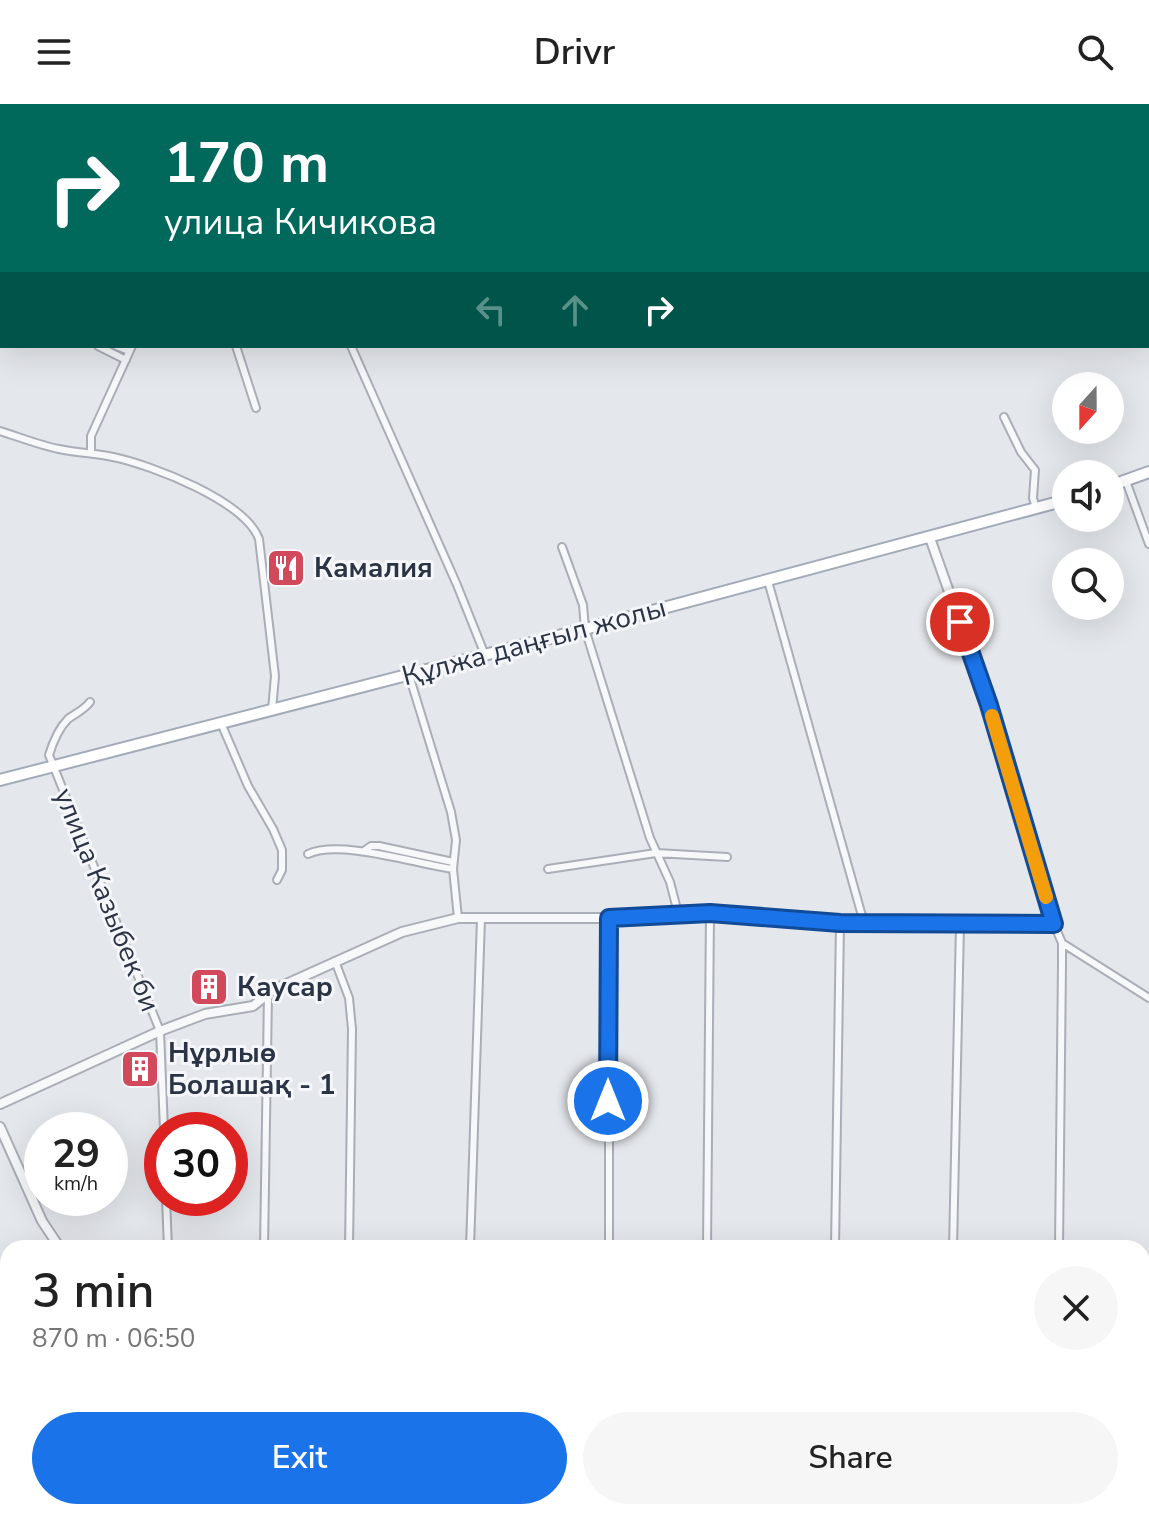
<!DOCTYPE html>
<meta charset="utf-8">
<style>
body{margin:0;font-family:"Nunito Sans",sans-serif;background:#f6f6f6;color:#222;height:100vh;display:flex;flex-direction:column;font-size:30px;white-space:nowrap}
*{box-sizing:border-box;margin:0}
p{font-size:26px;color:#767676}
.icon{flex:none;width:44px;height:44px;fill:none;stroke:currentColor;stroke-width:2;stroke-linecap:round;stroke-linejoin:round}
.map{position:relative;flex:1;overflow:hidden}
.details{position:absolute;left:0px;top:1136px;width:1150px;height:280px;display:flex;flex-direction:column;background:#fff;border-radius:24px 24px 0 0;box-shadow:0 8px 32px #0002}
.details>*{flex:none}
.hud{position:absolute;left:0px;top:0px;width:1150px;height:244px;box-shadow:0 8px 32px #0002;background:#00695c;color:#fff;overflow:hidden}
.needle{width:52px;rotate:201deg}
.tools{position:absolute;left:1052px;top:268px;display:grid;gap:16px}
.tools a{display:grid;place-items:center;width:72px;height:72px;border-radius:50%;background:#fff;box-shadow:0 8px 32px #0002;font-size:40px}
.speed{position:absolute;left:24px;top:1008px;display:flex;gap:16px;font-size:40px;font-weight:700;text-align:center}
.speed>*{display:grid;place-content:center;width:104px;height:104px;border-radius:50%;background:#fff;box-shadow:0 8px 32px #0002;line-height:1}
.speed small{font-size:20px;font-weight:400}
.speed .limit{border:12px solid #d22;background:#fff;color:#111}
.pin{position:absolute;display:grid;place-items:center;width:68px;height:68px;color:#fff;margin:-34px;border:4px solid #fff;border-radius:50%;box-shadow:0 2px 8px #0007}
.me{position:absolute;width:88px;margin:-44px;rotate:0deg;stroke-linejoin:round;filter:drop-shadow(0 0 6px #0008)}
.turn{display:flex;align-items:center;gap:28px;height:168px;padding:0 32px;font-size:36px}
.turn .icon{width:104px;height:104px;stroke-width:2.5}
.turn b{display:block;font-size:56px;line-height:68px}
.lanes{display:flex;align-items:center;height:76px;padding:0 32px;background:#0003;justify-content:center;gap:40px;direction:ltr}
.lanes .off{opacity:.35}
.round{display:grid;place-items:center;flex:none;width:84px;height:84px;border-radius:42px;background:#f6f6f6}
.summary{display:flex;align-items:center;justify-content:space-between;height:136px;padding:0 32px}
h1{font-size:48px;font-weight:600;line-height:60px}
.primary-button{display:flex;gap:16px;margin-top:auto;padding:16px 32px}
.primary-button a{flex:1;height:92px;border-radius:48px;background:#1a73e8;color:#fff;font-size:32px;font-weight:600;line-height:92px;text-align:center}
.primary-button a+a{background:#f6f6f6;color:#222}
header{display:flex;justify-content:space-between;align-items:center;height:104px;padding:0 32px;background:#fff;font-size:36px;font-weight:600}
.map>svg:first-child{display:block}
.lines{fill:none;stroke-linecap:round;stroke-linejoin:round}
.minor-casing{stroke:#a9aeb7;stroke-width:10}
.tertiary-casing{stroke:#a9aeb7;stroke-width:12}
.primary-casing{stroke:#a3abb8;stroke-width:14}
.minor{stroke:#f7f8fa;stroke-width:6}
.tertiary{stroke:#f7f8fa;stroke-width:8}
.primary{stroke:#fff;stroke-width:10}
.route-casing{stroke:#114b97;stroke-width:20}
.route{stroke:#1a73e8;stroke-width:14}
.slow{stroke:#f59e0b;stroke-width:14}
.labels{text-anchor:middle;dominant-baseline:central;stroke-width:6;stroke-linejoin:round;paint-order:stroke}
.poi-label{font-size:28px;font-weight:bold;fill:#2b3445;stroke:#f4f6f9;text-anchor:start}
.street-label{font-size:28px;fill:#2b3445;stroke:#f4f6f9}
</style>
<header><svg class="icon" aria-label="menu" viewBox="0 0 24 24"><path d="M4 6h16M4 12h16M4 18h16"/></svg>Drivr<svg class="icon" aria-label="search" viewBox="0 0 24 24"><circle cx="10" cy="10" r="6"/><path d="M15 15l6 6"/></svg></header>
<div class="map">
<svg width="1149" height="1416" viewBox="0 0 1149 1416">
<rect width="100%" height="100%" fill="#e4e7ec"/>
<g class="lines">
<g class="minor-casing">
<path id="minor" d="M78 0 83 2
M325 0 326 2
M498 0 499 2
M577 0 578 2
M625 0 626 2
M13 2V0
M91 2 92 0
M169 2 170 0
M215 2 216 0
M506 2 515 0
M662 2 663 0
M706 2 709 0
M0 35 2 30
M0 177 2 178
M0 188 2 189
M98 242 126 256
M116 242 129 247
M236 242 256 304
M351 242 457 481 485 551
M1004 313 1021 348 1035 366 1033 394 1036 404
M0 327C19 333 39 341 59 345 77 349 95 349 113 353 152 361 245 397 259 435L275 572 272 606
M91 349V332L132 242
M1126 377 1149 440
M562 443 583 501 585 525 650 734 670 778 678 809
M768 477 864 819
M409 571 451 708 456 736 453 765 458 814
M90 598C84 606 76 609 68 615 58 625 53 638 49 651L160 927 164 1026
M221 619 248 682 273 725 282 746V766L277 776
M364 747 371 742H379L453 758
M308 750C340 735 417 760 453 765
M548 765 656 749 727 753
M1054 820 1062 839V858L1059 1144
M1062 839 1149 894
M335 857 349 894 352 925 349 1144
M166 1094 168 1144
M264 1144 268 890
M470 1144 481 814
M609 1144V814
M707 1144 710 809
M835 1144 840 819
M953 1144 960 821
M1142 1172 1149 1173
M1142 1250 1149 1251
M64 1408 65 1416
M291 1408 293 1416
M397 1416 398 1408"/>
</g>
<g class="tertiary-casing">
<path id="tertiary" d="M0 1000 160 927 205 910 253 902 273 886 402 828 458 814H609L710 809 840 819 960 821 1054 820 989 601 930 434
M0 1023 42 1117 60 1144
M0 1283 8 1280
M144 1416V1408"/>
</g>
<g class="primary-casing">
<path id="primary" d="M1110 382 1149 368
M0 676 585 525 1066 396"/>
</g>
<use href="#minor" class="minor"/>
<use href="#tertiary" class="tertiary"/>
<use href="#primary" class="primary"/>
</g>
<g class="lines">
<g class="route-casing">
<path id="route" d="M608 997 609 814 710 809 840 819 1054 820 989 601 960 518"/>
</g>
<use href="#route" class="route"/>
<path class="slow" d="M992 612 1046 793"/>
</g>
<defs>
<g id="restaurant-square" transform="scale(2)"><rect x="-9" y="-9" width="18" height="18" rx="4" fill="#d1495b" stroke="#f4f6f9"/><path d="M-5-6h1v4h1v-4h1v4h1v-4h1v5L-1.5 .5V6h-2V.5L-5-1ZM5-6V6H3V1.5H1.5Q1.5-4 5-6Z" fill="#fff"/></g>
<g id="building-square" transform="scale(2)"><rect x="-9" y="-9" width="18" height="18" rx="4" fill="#d1495b" stroke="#f4f6f9"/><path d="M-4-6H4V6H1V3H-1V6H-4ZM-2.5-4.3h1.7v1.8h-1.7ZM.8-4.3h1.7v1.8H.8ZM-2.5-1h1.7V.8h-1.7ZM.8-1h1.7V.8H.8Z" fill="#fff"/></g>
</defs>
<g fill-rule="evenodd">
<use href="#restaurant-square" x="286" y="464"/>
<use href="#building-square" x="209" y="883"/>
<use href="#building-square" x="140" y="965"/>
</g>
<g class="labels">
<g class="poi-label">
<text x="314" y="464">Камалия</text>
<text x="237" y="883">Каусар</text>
<text x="168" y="949">Нұрлыө<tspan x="168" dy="32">Болашақ - 1</tspan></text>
</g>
<g class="street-label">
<text transform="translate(534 538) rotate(-15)">Құлжа даңғыл жолы</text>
<text transform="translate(107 796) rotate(68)">улица Казыбек би</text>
</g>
</g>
</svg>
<div class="tools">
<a><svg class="needle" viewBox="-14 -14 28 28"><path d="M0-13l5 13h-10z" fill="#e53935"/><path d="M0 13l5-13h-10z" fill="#767676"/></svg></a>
<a><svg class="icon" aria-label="sound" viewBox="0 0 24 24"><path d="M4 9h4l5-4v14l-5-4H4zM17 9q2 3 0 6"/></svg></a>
<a><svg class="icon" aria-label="search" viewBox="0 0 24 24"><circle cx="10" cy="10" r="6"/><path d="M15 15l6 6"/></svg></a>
</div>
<div class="speed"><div>29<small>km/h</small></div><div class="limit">30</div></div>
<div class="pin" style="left:960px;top:518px;background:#d93025"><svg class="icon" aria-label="arrive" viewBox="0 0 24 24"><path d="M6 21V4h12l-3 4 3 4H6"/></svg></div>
<svg class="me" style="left:608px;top:997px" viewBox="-20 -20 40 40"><circle r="17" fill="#1a73e8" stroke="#fff" stroke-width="3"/><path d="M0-11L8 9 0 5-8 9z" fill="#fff"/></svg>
<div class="hud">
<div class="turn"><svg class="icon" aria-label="right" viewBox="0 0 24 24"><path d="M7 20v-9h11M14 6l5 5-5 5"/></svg><div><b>170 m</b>улица Кичикова</div></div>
<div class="lanes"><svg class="icon off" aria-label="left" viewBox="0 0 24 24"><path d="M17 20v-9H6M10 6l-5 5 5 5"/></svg><svg class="icon off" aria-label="ahead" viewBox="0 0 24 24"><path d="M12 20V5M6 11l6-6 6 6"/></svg><svg class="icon" aria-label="right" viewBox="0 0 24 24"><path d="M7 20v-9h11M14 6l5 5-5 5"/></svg></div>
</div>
<section class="details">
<div class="summary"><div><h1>3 min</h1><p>870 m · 06:50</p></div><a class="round"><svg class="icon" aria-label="close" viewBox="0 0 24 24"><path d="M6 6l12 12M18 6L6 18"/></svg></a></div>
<div class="primary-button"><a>Exit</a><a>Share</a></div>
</section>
</div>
